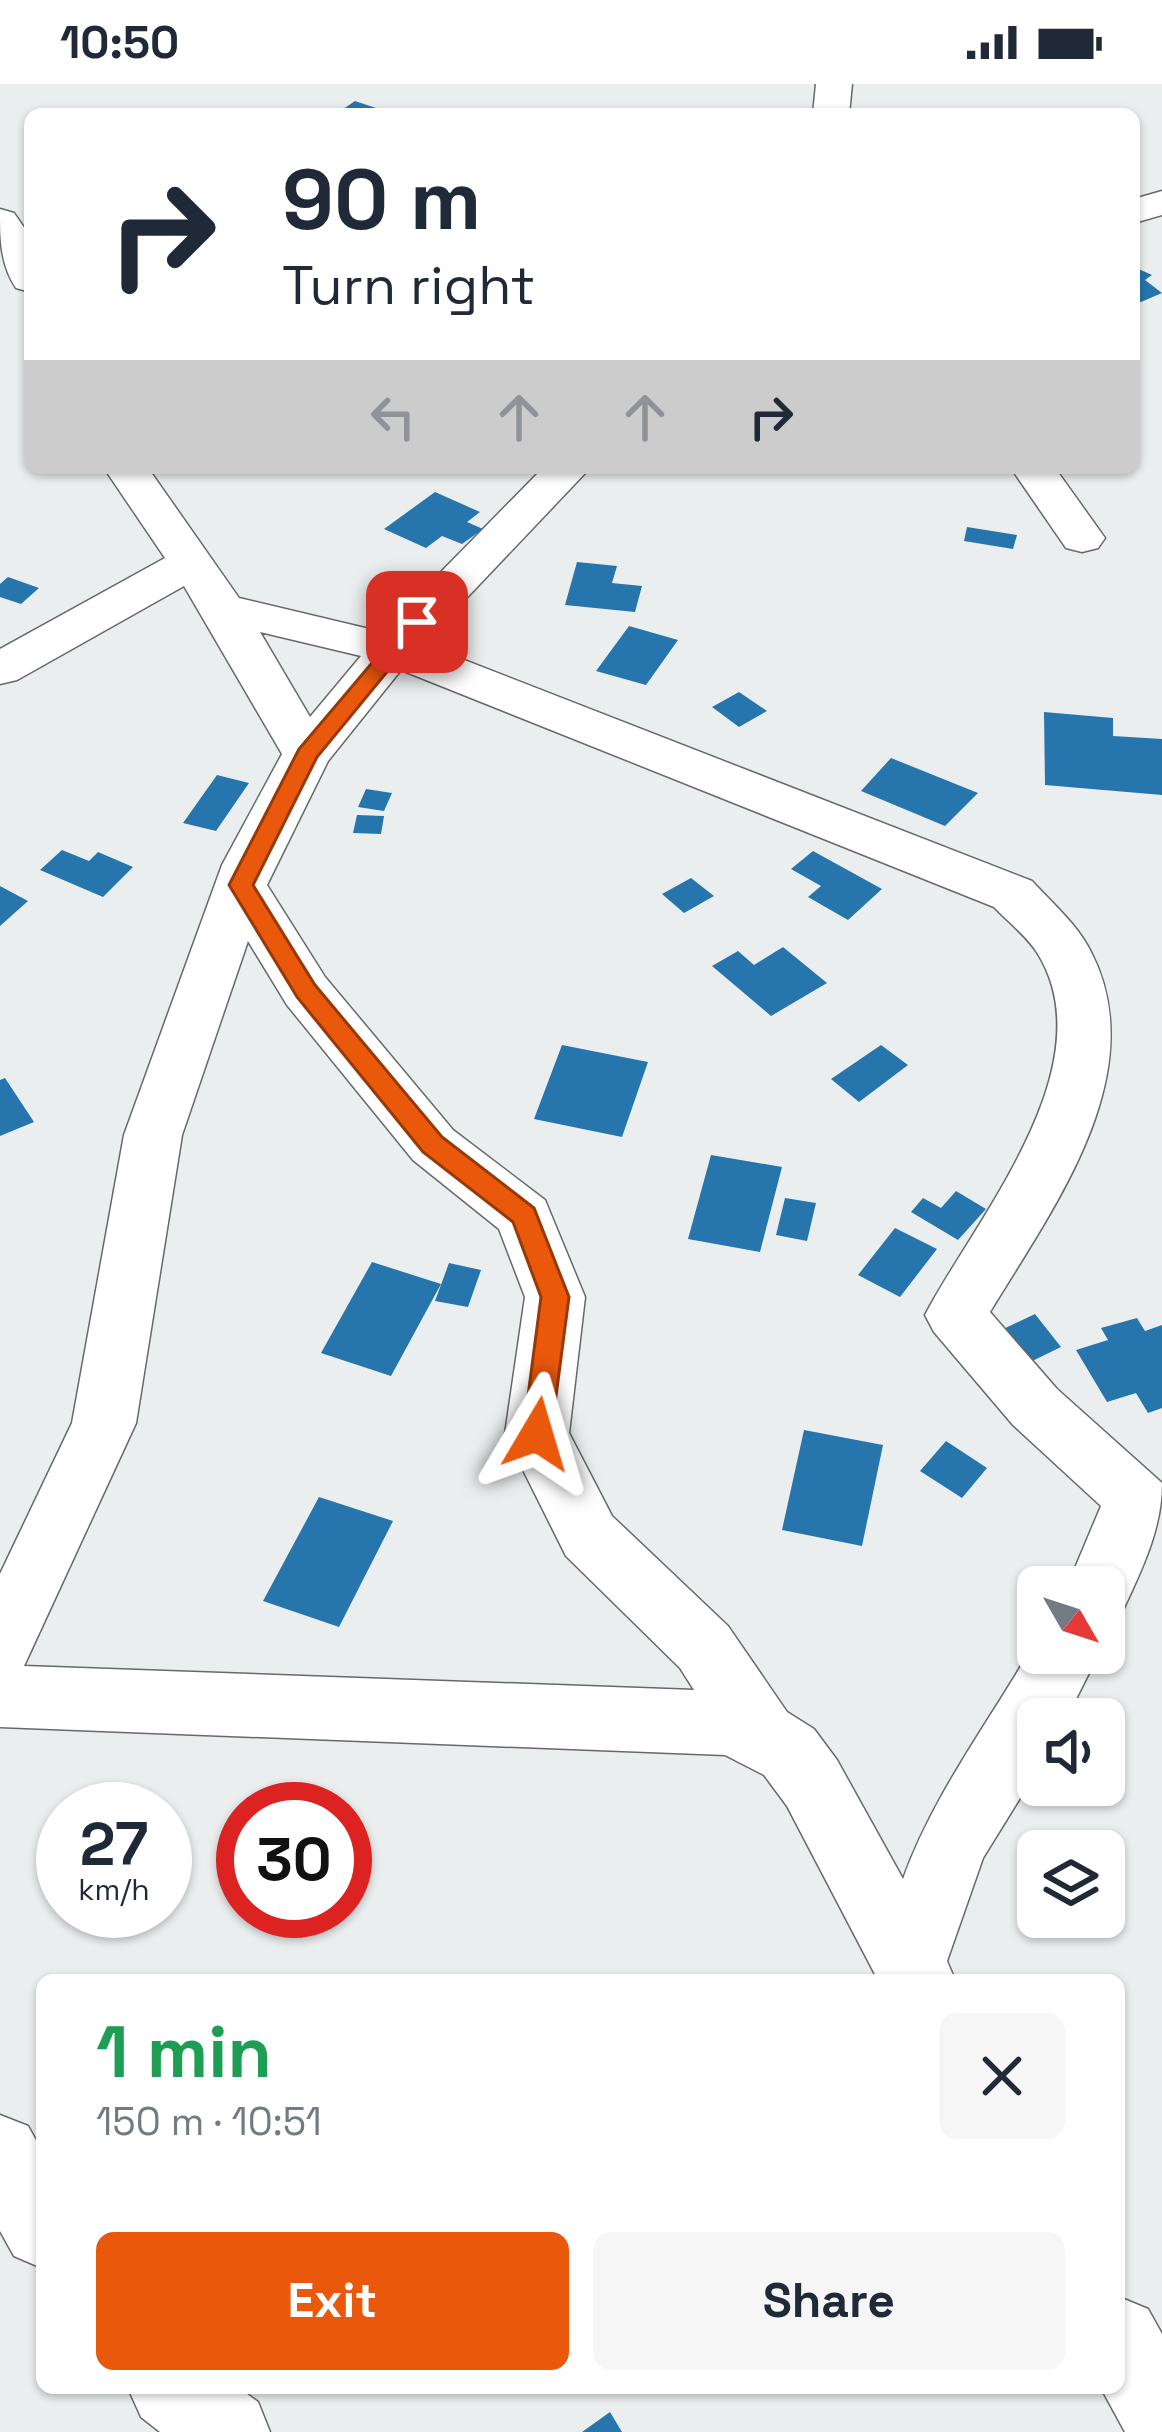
<!DOCTYPE html>
<meta charset="utf-8">
<style>
body{margin:0;font-family:"Space Grotesk",sans-serif;background:#f6f6f7;color:#1f2937;height:100vh;display:flex;flex-direction:column;font-size:45px;white-space:nowrap}
*{box-sizing:border-box;margin:0}
p{font-size:39px;color:#747a83}
.icon{flex:none;width:66px;height:66px;fill:none;stroke:currentColor;stroke-width:2;stroke-linecap:round;stroke-linejoin:round}
.map{position:relative;flex:1;overflow:hidden}
.drawer{position:absolute;left:36px;top:1890px;width:1089px;height:420px;display:flex;flex-direction:column;background:#fff;border-radius:18px;box-shadow:0 3px 9px #0004}
.drawer>*{flex:none}
.top-card{position:absolute;left:24px;top:24px;width:1116px;height:366px;border-radius:18px;box-shadow:0 3px 9px #0004;background:#fff;color:#1f2937;overflow:hidden}
.needle{width:78px;rotate:129deg}
.fabs{position:absolute;left:1017px;top:1482px;display:grid;gap:24px}
.fabs a{display:grid;place-items:center;width:108px;height:108px;border-radius:18px;background:#fff;box-shadow:0 3px 9px #0004;font-size:60px}
.speed{position:absolute;left:36px;top:1698px;display:flex;gap:24px;font-size:60px;font-weight:700;text-align:center}
.speed>*{display:grid;place-content:center;width:156px;height:156px;border-radius:50%;background:#fff;box-shadow:0 3px 9px #0004;line-height:1}
.speed small{font-size:30px;font-weight:400}
.speed .limit{border:18px solid #d22;background:#fff;color:#111}
.pin{position:absolute;display:grid;place-items:center;width:102px;height:102px;color:#fff;margin:-51px;border-radius:24px;box-shadow:0 6px 18px #0006}
.me{position:absolute;width:132px;margin:-66px;rotate:7deg;stroke-linejoin:round;filter:drop-shadow(0 0 9px #0008)}
.turn{display:flex;align-items:center;gap:42px;height:252px;padding:0 60px;font-size:54px}
.turn .icon{width:156px;height:156px;stroke-width:2.5}
.turn b{display:block;font-size:84px;line-height:102px}
.lanes{display:flex;align-items:center;height:114px;padding:0 60px;background:#0003;justify-content:center;gap:60px;direction:ltr}
.lanes .off{opacity:.35}
.round{display:grid;place-items:center;flex:none;width:126px;height:126px;border-radius:18px;background:#f6f6f7}
.headline{display:flex;align-items:center;justify-content:space-between;height:204px;padding:0 60px}
h1{font-size:72px;font-weight:700;line-height:90px;color:#1e9e55}
.cta{display:flex;gap:24px;margin-top:auto;padding:24px 60px}
.cta a{flex:1;height:138px;border-radius:18px;background:#ea580c;color:#fff;font-size:48px;font-weight:700;line-height:138px;text-align:center}
.cta a+a{background:#f6f6f7;color:#1f2937}
.status{display:flex;justify-content:space-between;align-items:center;height:84px;padding:0 60px;background:#fff;direction:ltr}
.status svg{height:33px;fill:currentColor}
.map>svg:first-child{display:block}
.building{fill:#2675ac}
.lines{fill:none;stroke-linecap:round;stroke-linejoin:round}
.street-casing{stroke:#66696a;stroke-width:3}
.street{fill:#fff;fill-rule:evenodd}
.route{fill:#ea580c;stroke:#983908;stroke-width:3}
</style>
<div class="status"><b>10:50</b><svg viewBox="0 0 49 12"><path d="M0 12V9h3v3zM5 12V6h3v6zM10 12V3h3v9zM15 12V0h3v12zM26 1h20v11H26zM47 4h2v5h-2z"/></svg></div>
<div class="map">
<svg width="1162" height="2348" viewBox="0 0 1162 2348">
<rect width="100%" height="100%" fill="#ebeeef"/>
<path class="building" d="M355 17 391 29V30H336Z
M1134 183 1152 191 1145 196 1162 209 1141 218 1134 215Z
M435 408 480 428 467 438 483 445 462 460 442 452 426 464 384 445Z
M967 443 1017 451 1013 465 964 457Z
M577 478 617 482 612 499 642 502 635 528 565 521Z
M8 493 39 504 21 520 0 513V500Z
M629 542 678 556 646 601 596 587Z
M739 608 767 627 739 643 712 623Z
M1044 628 1113 634V652L1162 655V711L1045 701Z
M891 674 978 709 945 742 861 707Z
M217 691 249 699 216 747 183 739Z
M366 705 392 709 384 727 358 723Z
M357 731 384 732 381 750 353 749Z
M62 766 89 777 98 768 133 783 103 813 40 786Z
M813 767 882 805 848 836 808 813 821 802 791 785Z
M691 794 714 812 684 829 662 810Z
M0 802 28 817 0 842Z
M783 863 827 899 771 932 712 882 738 867 754 881Z
M562 961 648 978 622 1053 534 1035Z
M881 961 908 981 859 1018 831 995Z
M5 994 34 1038 0 1052V996Z
M711 1071 782 1083 760 1168 688 1155Z
M956 1107 986 1125 958 1156 911 1128 923 1114 941 1124Z
M785 1114 816 1119 807 1157 776 1151Z
M895 1144 937 1165 900 1213 858 1191Z
M372 1178 441 1200 391 1292 321 1269Z
M449 1179 481 1186 468 1223 435 1217Z
M1035 1230 1061 1263 1024 1281 997 1248Z
M1137 1234 1145 1247 1162 1241V1324L1148 1329 1136 1309 1107 1318 1076 1266 1108 1256 1101 1244Z
M804 1346 883 1361 862 1462 782 1446Z
M946 1357 987 1384 962 1414 920 1387Z
M319 1413 393 1437 339 1543 263 1517Z
M610 2328 622 2348H582Z"/>
<g class="lines">
<g class="street-casing">
<path id="street" d="M816 0H852L849 30H813Z
M1162 107V131L1134 139V115Z
M0 125 14 129 30 152V208L16 204C0 180 0 154 0 125Z
M104 384H148L239 514 382 548 543 384H590L423 560 1032 797C1053 820 1077 840 1091 868 1154 990 1051 1127 990 1228L1057 1305 1162 1399C1162 1444 1143 1483 1124 1524L1104 1531V1503H1067L1101 1422 1013 1341 934 1248 925 1231C974 1137 1107 983 1038 870 1027 852 1008 838 994 823L401 586 328 677 267 801 325 893 453 1046 545 1116 585 1213 569 1349 612 1432 728 1542 787 1628 814 1645 837 1676 903 1795C934 1708 993 1633 1038 1553V1569H1099L1066 1635H1038V1685L983 1774 947 1877 955 1896H878L787 1722 764 1691 725 1671 0 1643V1490L72 1339 124 1051 222 781 282 670 184 502 17 596 0 600V565L165 474ZM260 548 361 572 310 633ZM248 857 287 921 413 1076 499 1145 525 1213 505 1350 566 1472 680 1584 694 1606 24 1582 136 1339 182 1051Z
M1011 384H1055L1105 454 1098 464 1082 468 1066 464Z
M0 2031 28 2042 42 2067V2184L14 2172 0 2147Z
M1119 2213 1148 2225 1162 2250V2348H1125L1101 2304H1119Z
M128 2304H239L258 2318 270 2348H160L141 2333Z"/>
</g>
<use href="#street" class="street"/>
</g>
<path class="route" d="M417 532 428 538 317 673 253 801 315 901 442 1053 534 1124 569 1213 551 1350 547 1359H527L523 1350 541 1213 513 1138 423 1068 297 913 229 801 299 665 410 534Z"/>
</svg>
<div class="fabs">
<a><svg class="needle" viewBox="-14 -14 28 28"><path d="M0-13l5 13h-10z" fill="#e53935"/><path d="M0 13l5-13h-10z" fill="#747a83"/></svg></a>
<a><svg class="icon" aria-label="sound" viewBox="0 0 24 24"><path d="M4 9h4l5-4v14l-5-4H4zM17 9q2 3 0 6"/></svg></a>
<a><svg class="icon" aria-label="layers" viewBox="0 0 24 24"><path d="M12 4l9 5-9 5-9-5zM3 14l9 5 9-5"/></svg></a>
</div>
<div class="speed"><div>27<small>km/h</small></div><div class="limit">30</div></div>
<div class="pin" style="left:417px;top:538px;background:#d93025"><svg class="icon" aria-label="arrive" viewBox="0 0 24 24"><path d="M6 21V4h12l-3 4 3 4H6"/></svg></div>
<svg class="me" style="left:537px;top:1350px" viewBox="-20 -20 40 40"><path d="M0-17L14 15 0 8-14 15z" fill="#ea580c" stroke="#fff" stroke-width="4"/></svg>
<div class="top-card">
<div class="turn"><svg class="icon" aria-label="right" viewBox="0 0 24 24"><path d="M7 20v-9h11M14 6l5 5-5 5"/></svg><div><b>90 m</b>Turn right</div></div>
<div class="lanes"><svg class="icon off" aria-label="left" viewBox="0 0 24 24"><path d="M17 20v-9H6M10 6l-5 5 5 5"/></svg><svg class="icon off" aria-label="ahead" viewBox="0 0 24 24"><path d="M12 20V5M6 11l6-6 6 6"/></svg><svg class="icon off" aria-label="ahead" viewBox="0 0 24 24"><path d="M12 20V5M6 11l6-6 6 6"/></svg><svg class="icon" aria-label="right" viewBox="0 0 24 24"><path d="M7 20v-9h11M14 6l5 5-5 5"/></svg></div>
</div>
<section class="drawer">
<div class="headline"><div><h1>1 min</h1><p>150 m · 10:51</p></div><a class="round"><svg class="icon" aria-label="close" viewBox="0 0 24 24"><path d="M6 6l12 12M18 6L6 18"/></svg></a></div>
<div class="cta"><a>Exit</a><a>Share</a></div>
</section>
</div>
